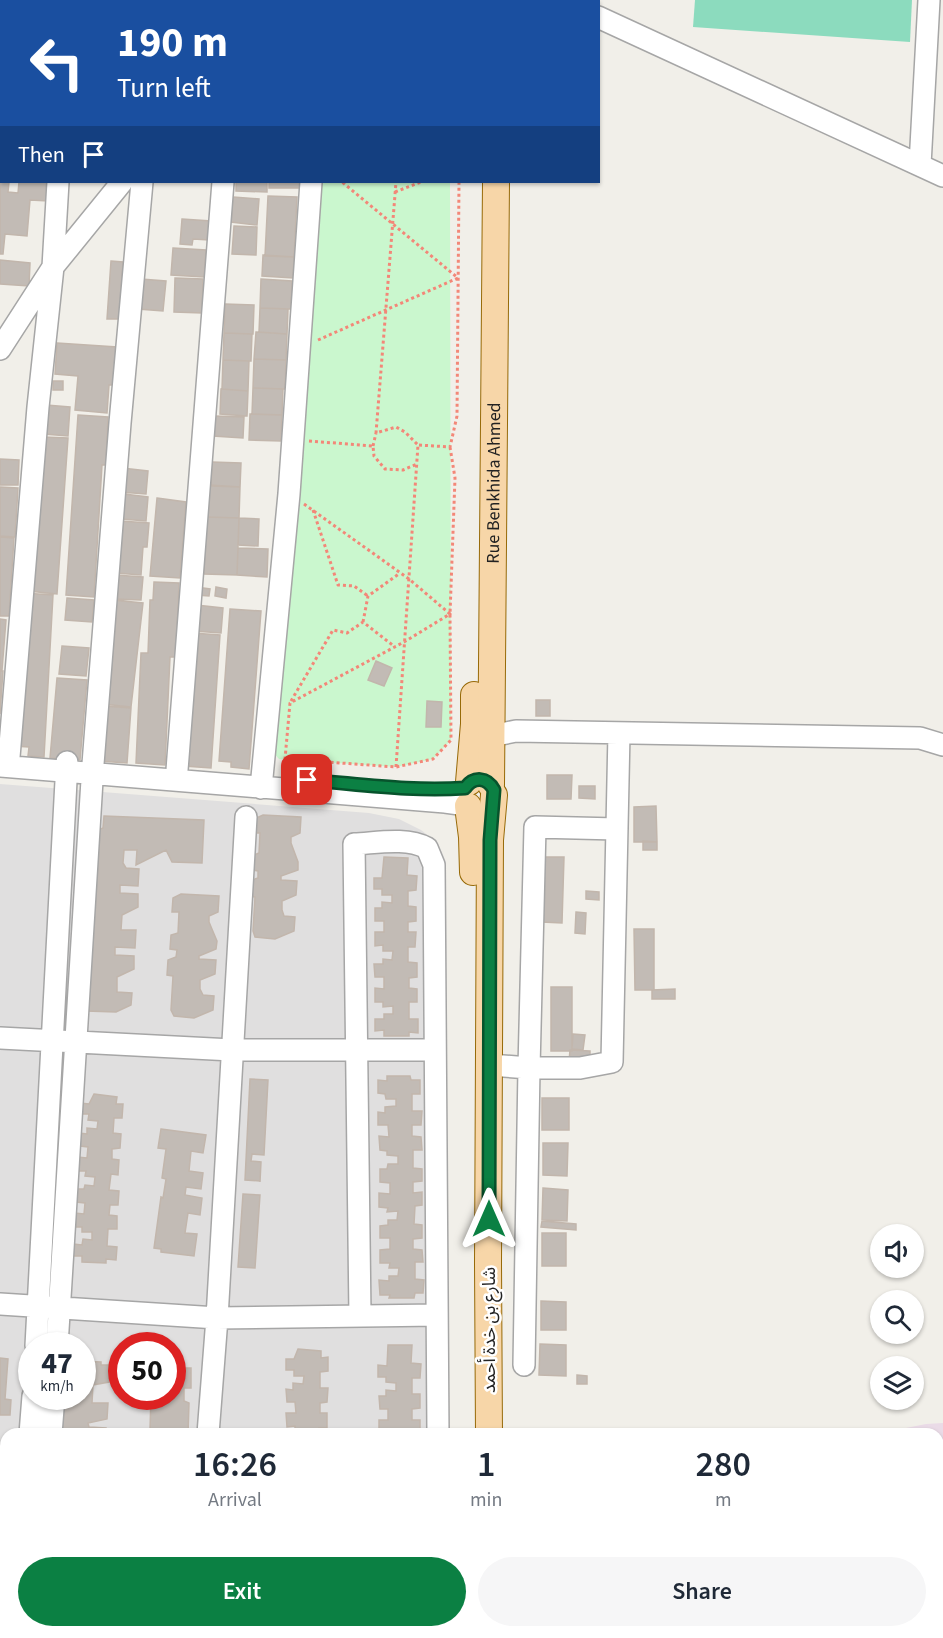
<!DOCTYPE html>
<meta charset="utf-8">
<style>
body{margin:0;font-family:"Source Sans 3","Noto Sans Arabic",sans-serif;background:#f6f6f7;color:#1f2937;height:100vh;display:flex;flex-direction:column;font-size:22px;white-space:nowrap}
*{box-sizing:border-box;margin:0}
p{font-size:20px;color:#747a83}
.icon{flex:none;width:33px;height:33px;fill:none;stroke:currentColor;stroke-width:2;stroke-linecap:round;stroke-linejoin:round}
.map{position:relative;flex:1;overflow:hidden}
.details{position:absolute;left:0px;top:1428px;width:944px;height:210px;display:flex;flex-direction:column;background:#fff;border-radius:18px 18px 0 0;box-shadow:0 2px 4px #0004}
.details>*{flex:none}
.banner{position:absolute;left:0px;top:0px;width:600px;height:183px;box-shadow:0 2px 4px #0004;background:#1a4fa0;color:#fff;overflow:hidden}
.buttons{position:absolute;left:870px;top:1224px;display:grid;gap:12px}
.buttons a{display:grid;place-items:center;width:54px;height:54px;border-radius:50%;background:#fff;box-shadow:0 2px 4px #0004;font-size:30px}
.speed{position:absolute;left:18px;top:1332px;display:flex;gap:12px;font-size:30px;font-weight:700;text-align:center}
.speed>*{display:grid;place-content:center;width:78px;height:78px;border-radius:50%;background:#fff;box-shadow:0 2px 4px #0004;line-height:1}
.speed small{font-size:15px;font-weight:400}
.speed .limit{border:9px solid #d22;background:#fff;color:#111}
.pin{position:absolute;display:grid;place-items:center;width:51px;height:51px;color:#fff;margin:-26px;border-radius:12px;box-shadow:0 3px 9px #0006}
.me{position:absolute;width:66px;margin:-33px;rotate:0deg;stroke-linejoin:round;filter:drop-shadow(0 0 4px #0008)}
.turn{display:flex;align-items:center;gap:21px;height:126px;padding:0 18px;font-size:27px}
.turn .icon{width:78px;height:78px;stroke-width:2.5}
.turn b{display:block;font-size:42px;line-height:51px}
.then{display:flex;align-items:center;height:57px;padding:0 18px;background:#0003;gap:12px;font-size:22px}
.eta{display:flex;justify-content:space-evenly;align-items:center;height:102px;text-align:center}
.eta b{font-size:36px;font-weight:600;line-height:42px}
.primary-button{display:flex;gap:12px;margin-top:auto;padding:12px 18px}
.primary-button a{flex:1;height:69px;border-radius:36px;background:#0b8043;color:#fff;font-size:24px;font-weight:600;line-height:69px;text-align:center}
.primary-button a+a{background:#f6f6f7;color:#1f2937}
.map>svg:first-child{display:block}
.residential{fill:#e0dfdf;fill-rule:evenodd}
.industrial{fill:#eadbe7}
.park{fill:#caf7ce}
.pitch{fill:#8cdbbe}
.building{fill:#c2bbb5;stroke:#c2b6ac;stroke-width:1.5}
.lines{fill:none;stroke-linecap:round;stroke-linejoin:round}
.minor-casing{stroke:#a6a6a6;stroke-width:24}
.major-casing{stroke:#976a08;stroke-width:28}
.path{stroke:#f38778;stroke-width:3;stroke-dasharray:3 3;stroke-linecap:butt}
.minor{stroke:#fff;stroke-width:21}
.major{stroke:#f7d6a8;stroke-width:26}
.route-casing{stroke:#07532c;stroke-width:15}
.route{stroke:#0b8043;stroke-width:10}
.labels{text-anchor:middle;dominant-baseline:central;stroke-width:5;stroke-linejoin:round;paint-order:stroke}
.street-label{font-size:18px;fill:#222;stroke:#fff}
</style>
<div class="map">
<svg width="943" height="1638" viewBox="0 0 943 1638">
<rect width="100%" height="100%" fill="#f1efe9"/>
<path class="residential" d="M0 784 369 813 399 819 421 830 438 843 446 862 448 1434H6V1632H449V1638H0ZM32 1346H82V1396H32ZM122 1346H172V1396H122Z"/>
<path class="industrial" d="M943 1423V1638H517L516 1632H938V1434H876L926 1424Z"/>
<path class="park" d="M314 182H450L451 740 433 759 396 767 279 759 270 749Z"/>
<path class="pitch" d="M695 0H912L910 42 693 27Z"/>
<path class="building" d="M347 0H403V2H347Z
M413 0H453V2H413Z
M0 179H2V182H9L8 192 18 193 19 182H50L48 201 30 200 27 236 5 234 3 254H0Z
M236 182H267V192L236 191Z
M269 182H302V188H269Z
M268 196 297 197 294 257 265 256Z
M233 197 259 199 257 225 231 222Z
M182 219 211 221 209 240 193 239 192 245 180 244Z
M234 226 257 227 256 255 232 254Z
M173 248 206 250 204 277 171 275Z
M263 255 294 257 293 278 262 276Z
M0 260 30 263 29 286 0 284Z
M111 261 123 262 119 319H107Z
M175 278 203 279 202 313 174 312Z
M141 279 166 281 163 311 138 309Z
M261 279 292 281 291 309 260 308Z
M225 304 254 305 253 334 224 333Z
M260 308 288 309 287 334 259 332Z
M256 332 287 334 286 360 254 359Z
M224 333 252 334 251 361 223 360Z
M57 343 117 347 114 385H109L107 413 75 410 78 376 55 374Z
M254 359 286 360 285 389 253 388Z
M223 360 249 361 248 391 222 389Z
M53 381H63V390H53Z
M253 388 283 389 282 415 252 414Z
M221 389 248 391 247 416 220 414Z
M46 405 70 407 68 436 44 434Z
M250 414 282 415 281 441 249 440Z
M78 415 108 417 106 465H102L94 597 66 595Z
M214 416 244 417 243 438 213 436Z
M43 437 68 438 57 594 28 591Z
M0 459 19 460 18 485H0Z
M212 462 241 463 240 487 211 486Z
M122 468 148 471 146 494 120 492Z
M209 485 240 487 239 518 208 517Z
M0 487 18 488 15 537 0 536Z
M124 494 148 497 146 521 122 519Z
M157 498 186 502 180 578 150 576Z
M206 517 239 518 237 575 204 574Z
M239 518 259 519 258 546 238 545Z
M120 521 149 523 147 547H143L141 575 116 573Z
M0 537 14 538 9 616H0Z
M238 548 268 549 267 577 237 575Z
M115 575 143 577 141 600 114 599Z
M154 582 179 583 176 657H170L165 765 136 763 141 653H148L150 600H153Z
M196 587 210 589 209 596 196 595Z
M216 587 227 589 226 598 215 596Z
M23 593 53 595 44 757 28 756 29 747 14 746Z
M67 598 94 600 92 622 65 620Z
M113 600 143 603 131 707 103 704 110 679 113 651 108 650Z
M196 605 223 608 221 633 194 631Z
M230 609 261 611 249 769 231 767V762L219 761Z
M0 619 6 620 2 670H0Z
M192 633 220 635 211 768 184 766Z
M62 646 89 648 86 676 59 674Z
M376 661 392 668 384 686 368 680Z
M0 671H3L0 714Z
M57 678 87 680 80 760 50 758Z
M536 700H550V716H536Z
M427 701 442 702 441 727H426Z
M103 706 131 708 127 763 99 761Z
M547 775H572L571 799H547Z
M579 786H595V799L579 798Z
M656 806 657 842H634V807Z
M263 815 301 817 300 833 291 837V843L298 862V870L281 876V880L297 881 296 895 282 901V910L284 916 295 917 294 931 275 939 255 937 253 931 255 897 249 896V881L258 878V871L252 870V856L259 853 260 833H254V819Z
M104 816 204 820 202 863 172 862 166 850 136 865 137 850H124L123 863 126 868 139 869 138 886 120 885V893L138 894V907L122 915 121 930H136L135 948 115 947V955L134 956V969L117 977V992L132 993 131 1005 116 1012 86 1011 94 832 103 828Z
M643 841 657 842V850H643Z
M384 857 408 858 407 875 417 876 416 890 408 891V906L416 907V921L408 922V932H416L415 947H408V962L417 963V977L409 978V988L417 989V1002H409V1019H418V1033L409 1032V1036H384V1030L375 1031V1019H384V1014H393V1006L383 1007V1002H375V988L384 989V977H375L374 964H383V959L392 960 393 951H383V945L375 946V932H384V921H375V908H382V902L392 903V895H382V889H374V878H382Z
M543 857H564L562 923 542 922Z
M586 891 599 892V900L586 899Z
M181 894 219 896 218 912 209 916V922L217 941 216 949 199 956V959L216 960 215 974 200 980V989L203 995 214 996 213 1010 194 1018 174 1016 171 1010 173 976 167 975 168 960 176 957 177 950 170 949 171 935 178 933 179 912H172L173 898Z
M576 912 586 913 585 934 575 933Z
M634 929H654V990H635Z
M551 987H572V1051H551Z
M675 989V999H652V990Z
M573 1034 585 1035 583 1050 572 1049Z
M570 1050 590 1051V1063L569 1062Z
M387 1076H410L411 1080H420V1094H412V1111H422L421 1125H412V1136L421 1137 422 1150H413V1168L422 1169V1181L413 1182V1193L422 1192V1205L415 1206 414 1224 422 1225V1238L413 1239V1249L422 1250 423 1262H415V1279L424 1280 423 1293H415L414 1298H389L390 1295H380L379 1280 389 1281V1276H398L399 1268H389L390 1263H380V1250L390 1249V1238H380V1226L388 1225V1220H397L398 1211 387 1212 388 1208 379 1207V1193L390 1194V1183L380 1182V1169H387L388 1164H398V1156L387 1155V1151L380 1150 379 1136 389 1137 388 1125H378V1112L385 1113V1107L396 1106V1099H386L385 1094 378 1093V1080L387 1081Z
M250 1079 268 1080 264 1155 252 1154 251 1161 261 1162 260 1182V1181L245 1180Z
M94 1094 117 1097 116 1104H123L122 1118H114L113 1133 121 1134 120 1148 112 1149V1159L119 1160 118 1175 111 1174 109 1190 119 1191 118 1205H110L109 1215 117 1216V1229H108L107 1246 117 1247 116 1260 106 1259V1263L82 1262V1256H73L74 1244 82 1245 83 1239 92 1240V1232H82V1227H74L75 1213 84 1214 85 1203 76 1202V1189H84L85 1185 94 1186 95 1177 85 1176 86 1171H78V1157L87 1158 88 1147 80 1146V1133L87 1134V1128L97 1129 98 1121 88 1120 89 1114H80L81 1103 89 1104Z
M542 1098H569V1130H542Z
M161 1129 206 1135 203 1153 191 1151 189 1171 203 1173 201 1189 186 1187 185 1195 202 1198 200 1215 188 1213 185 1233 197 1234 194 1256 161 1252V1249L154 1248 161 1197 163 1198 166 1179 162 1178 166 1149 158 1148Z
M543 1143H568L567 1176 543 1175Z
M543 1188 568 1190 567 1221 542 1220Z
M243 1194 260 1195 255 1268 238 1267Z
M542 1221 576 1224V1230L541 1227Z
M542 1233H566V1266H542Z
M541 1301 566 1302V1330H541Z
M540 1344 566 1345V1376L539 1375Z
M388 1345H412L411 1363 421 1364 420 1378H412V1394H420V1408L412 1409V1420H420V1434L379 1433V1420H388V1409H380L379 1396H386V1390L396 1391V1383L386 1382V1377H378V1365L387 1366Z
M298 1349 321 1351V1358L328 1357V1371L320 1372V1388H328L327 1402 320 1403V1413H327V1428H319V1434H304V1432H295V1426L287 1427 286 1413H296L295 1402H287L286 1389 293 1390V1383L303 1384 304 1376H294V1370H286V1359H294Z
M0 1358 8 1359 5 1399 11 1400 10 1415H0Z
M82 1361 101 1362V1365H110L109 1382 93 1385 92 1403H108L107 1419 88 1423 89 1427 106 1428V1434H59L60 1403 66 1402V1396H82Z
M172 1368H191V1388H184V1401L189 1403 188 1434H149L150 1430 151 1396H172Z
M577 1375 587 1376V1384H577Z
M0 1485 6 1486V1502H0Z
M0 1523H4L2 1547H0Z
M60 1632H125V1638H60Z
M158 1632H172V1638H158Z
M196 1632H208V1638H195Z"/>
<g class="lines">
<g class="minor-casing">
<path id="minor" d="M563 0 566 2
M67 2V0
M158 2V0
M241 2V0
M323 2V0
M598 17 943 176
M920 165 929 0
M0 349 53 267 122 182
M491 736 516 731 920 738 943 745
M9 757 38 407 53 267 58 182
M0 766 445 802 467 805
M177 770 223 182
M261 788 289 494 311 182
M0 1038 232 1050H435
M490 1065 529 1068H580L612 1062 619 733
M0 1304 217 1318 437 1315
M360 1316 354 844C377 843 406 837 427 848L434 865 438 1434
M36 1346 67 762
M57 1346 93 764 120 423 142 182
M524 1365 529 1068 535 827 617 829
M30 1434 33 1396
M51 1434 54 1396
M208 1434 217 1318 246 817
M0 1573H6
M0 1621 6 1620
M363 1632 431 1638
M474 1632H475
M289 1638V1632"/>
</g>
<g class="major-casing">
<g id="major">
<path d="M497 2V0"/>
<path d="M469 782 474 724V695"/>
<path id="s1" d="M491 785 496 182"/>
<path d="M468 806 472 837 473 872"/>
<path d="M489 1434 488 1263 490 840 494 795"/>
<path d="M489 1632 494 1638"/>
</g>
</g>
<path class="path" d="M395 192 421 182
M318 340 458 278 342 182
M309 441 373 446 374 456 385 469 403 470 417 464
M419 445 450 447 457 416 459 182
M373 446 376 433
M304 504 409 579 450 614 404 642 290 703 285 759 396 767 433 759 451 740 450 614 455 478 450 447
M313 510 338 585 354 586 368 596
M363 622 368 596 400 573
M291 701 333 630 347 633 363 622 395 647
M396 767 418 445 405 432 396 427 376 433 396 182"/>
<use href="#minor" class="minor"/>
<use href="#major" class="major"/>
</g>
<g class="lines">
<g class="route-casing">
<path id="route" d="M307 780C360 784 412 792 465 788 474 776 487 777 494 790L490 840 489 1219"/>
</g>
<use href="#route" class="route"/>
</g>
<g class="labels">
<g class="street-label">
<text stroke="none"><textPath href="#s1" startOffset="302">Rue Benkhida Ahmed</textPath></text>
<text transform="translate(489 1330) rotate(-90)">شارع بن خدة أحمد</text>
</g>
</g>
</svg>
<div class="buttons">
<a><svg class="icon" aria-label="sound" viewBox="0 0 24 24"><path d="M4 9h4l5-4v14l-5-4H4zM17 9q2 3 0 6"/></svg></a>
<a><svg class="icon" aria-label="search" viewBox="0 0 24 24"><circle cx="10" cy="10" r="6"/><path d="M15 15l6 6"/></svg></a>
<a><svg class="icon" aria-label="layers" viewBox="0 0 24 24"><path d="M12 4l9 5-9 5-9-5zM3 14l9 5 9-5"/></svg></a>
</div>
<div class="speed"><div>47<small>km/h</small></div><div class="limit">50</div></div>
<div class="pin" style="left:307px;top:780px;background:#d93025"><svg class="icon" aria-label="arrive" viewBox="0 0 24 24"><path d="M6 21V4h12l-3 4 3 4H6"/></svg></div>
<svg class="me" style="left:489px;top:1219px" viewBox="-20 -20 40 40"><path d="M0-17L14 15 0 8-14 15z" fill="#0b8043" stroke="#fff" stroke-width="4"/></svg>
<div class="banner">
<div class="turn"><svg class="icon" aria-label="left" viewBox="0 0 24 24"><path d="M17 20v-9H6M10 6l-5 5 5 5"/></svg><div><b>190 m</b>Turn left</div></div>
<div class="then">Then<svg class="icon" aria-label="arrive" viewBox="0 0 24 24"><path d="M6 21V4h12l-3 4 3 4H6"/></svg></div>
</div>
<section class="details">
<div class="eta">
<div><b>16:26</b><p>Arrival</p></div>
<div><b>1</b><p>min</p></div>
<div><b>280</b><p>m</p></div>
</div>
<div class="primary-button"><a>Exit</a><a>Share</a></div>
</section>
</div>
